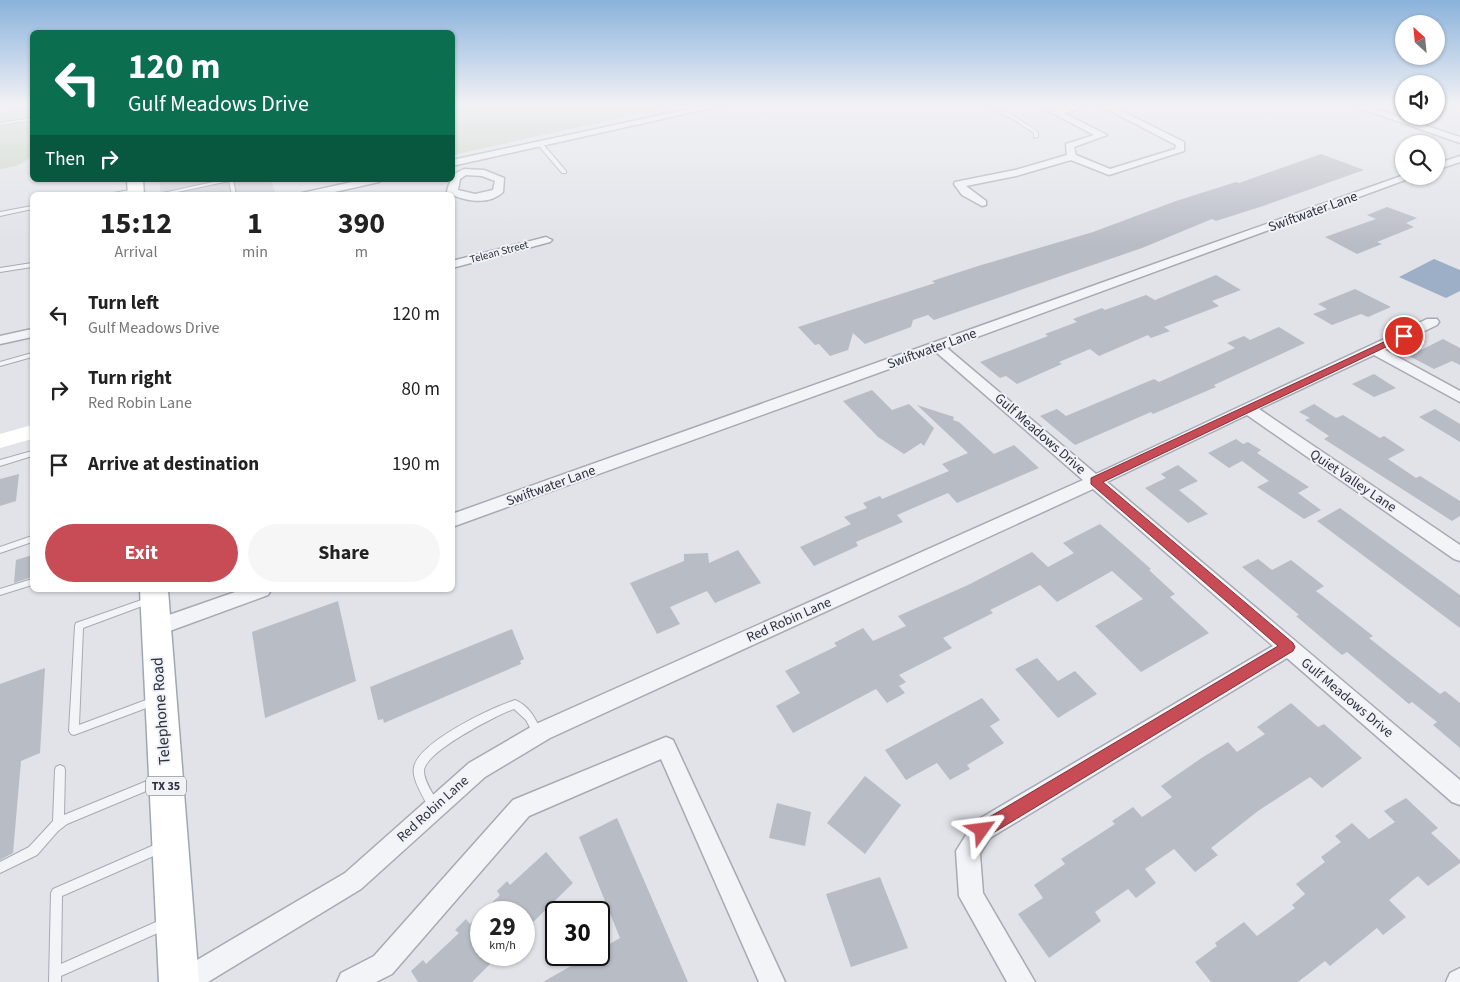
<!DOCTYPE html>
<style>
body{margin:0;font-family:"Source Sans 3",sans-serif;background:#f6f6f6;color:#222;height:100vh;display:flex;flex-direction:column;font-size:19px;white-space:nowrap}
*{box-sizing:border-box;margin:0}
p{font-size:16px;color:#767676}
.icon{flex:none;width:28px;height:28px;fill:none;stroke:currentColor;stroke-width:2;stroke-linecap:round;stroke-linejoin:round}
.map{position:relative;flex:1;overflow:hidden}
.side{position:absolute;left:30px;top:192px;width:425px;height:400px;display:flex;flex-direction:column;background:#fff;border-radius:8px;box-shadow:0 1px 4px #0004}
.side>*{flex:none}
.hud{position:absolute;left:30px;top:30px;width:425px;height:152px;border-radius:8px;box-shadow:0 1px 4px #0004;background:#0b6e4f;color:#fff;overflow:hidden}
.needle{width:32px;rotate:333deg}
.fabs{position:absolute;left:1395px;top:15px;display:grid;gap:10px}
.fabs a{display:grid;place-items:center;width:50px;height:50px;border-radius:50%;background:#fff;box-shadow:0 1px 4px #0004;font-size:25px}
.speed{position:absolute;left:470px;top:901px;display:flex;gap:10px;font-size:25px;font-weight:700;text-align:center}
.speed>*{display:grid;place-content:center;width:65px;height:65px;border-radius:50%;background:#fff;box-shadow:0 1px 4px #0004;line-height:1}
.speed small{font-size:12px;font-weight:400}
.speed .limit{border:2px solid #111;border-radius:8px;background:#fff;color:#111}
.pin{position:absolute;display:grid;place-items:center;width:42px;height:42px;color:#fff;margin:-21px;border:2px solid #fff;border-radius:50%;box-shadow:0 1px 5px #0007}
.me{position:absolute;width:55px;margin:-28px;rotate:59deg;stroke-linejoin:round;filter:drop-shadow(0 0 4px #0008)}
.turn{display:flex;align-items:center;gap:18px;height:105px;padding:0 15px;font-size:22px}
.turn .icon{width:65px;height:65px;stroke-width:2.5}
.turn b{display:block;font-size:35px;line-height:42px}
.then{display:flex;align-items:center;height:48px;padding:0 15px;background:#0003;gap:10px;font-size:19px}
.eta{display:flex;justify-content:space-evenly;align-items:center;height:85px;text-align:center}
.eta b{font-size:30px;font-weight:700;line-height:35px}
.action{display:flex;gap:10px;margin-top:auto;padding:10px 15px}
.action a{flex:1;height:58px;border-radius:30px;background:#c74c56;color:#fff;font-size:20px;font-weight:700;line-height:58px;text-align:center}
.action a+a{background:#f6f6f6;color:#222}
ul{padding:0;list-style:none}
li{display:flex;align-items:center;gap:15px;height:75px;padding:0 15px}
li div{flex:1}
li b{display:block;font-size:19px}
li em{font-style:normal}
.map>svg:first-child{display:block}
.built{fill:#cfd2da}
.green{fill:#c5d2c2}
.water{fill:#9daec7}
.building{fill:#b8bcc5}
.lines{fill:none;stroke-linecap:round;stroke-linejoin:round}
.service-casing{stroke:#a6aab3;stroke-width:2}
.minor-casing{stroke:#a6aab3;stroke-width:3}
.primary-casing{stroke:#a0a7b4;stroke-width:3}
.service{fill:#f3f4f7;fill-rule:evenodd}
.minor{fill:#f3f4f7;fill-rule:evenodd}
.secondary{fill:#fff;fill-rule:evenodd}
.primary{fill:#fff;fill-rule:evenodd}
.route{fill:#c74c56;stroke:#813138}
.labels{text-anchor:middle;dominant-baseline:central;stroke-width:4;stroke-linejoin:round;paint-order:stroke}
.far-street-label{font-size:11px;fill:#2a303f;stroke:#f0f2f6}
.shield{fill:#f0f2f6;stroke:#656a76;stroke-width:1}
.shield-label{font-size:12px;font-weight:bold;fill:#2a303f}
.street-label{font-size:14px;fill:#2a303f;stroke:#f0f2f6}
.near-street-label{font-size:16px;fill:#2a303f;stroke:#f0f2f6}
</style>
<div class="map">
<svg width="1460" height="982" viewBox="0 0 1460 982">
<rect width="100%" height="100%" fill="#e1e3e9"/>
<path class="built" d="M159 180H271L276 195H161Z"/>
<path class="green" d="M453 106H675L453 155Z
M32 107V127L30 128 32 132V157L16 166 0 169V113Z"/>
<path class="water" d="M1434 259 1460 270V291L1446 298 1399 277Z"/>
<path class="building" d="M1321 154 1364 170 1266 205 1216 221 1212 219 1142 248 934 320 928 315 913 320 911 327 865 344 853 333 848 350 830 356 819 344 815 345 798 327 935 283 932 281 978 266 1093 232 1176 201 1236 182 1239 183Z
M1387 207 1417 218 1406 223 1414 227 1377 242 1382 244 1357 254 1325 237 1376 219 1367 215Z
M1216 275 1241 290 1212 301 1219 306 1164 327 1170 331 1151 338 1148 335 1099 356 1090 349 1059 362 1062 364 1017 384 1006 376 1000 378 980 362 1048 336 1045 334 1077 322 1073 319 1102 308 1105 310 1146 295 1155 300Z
M1355 289 1391 307 1368 317 1361 314 1332 325 1313 314 1327 309 1318 304Z
M1279 327 1305 343 1214 385 1216 387 1153 414 1151 412 1075 445 1040 416 1057 409 1066 416 1154 379 1159 382 1235 348 1227 343 1244 336 1250 340Z
M1443 339 1460 348V365L1452 361 1434 369 1409 356Z
M1374 374 1396 388 1374 397 1352 384Z
M872 390 892 410 909 404 934 428 924 446 921 443 904 454 878 437 843 401Z
M1314 404 1336 418 1343 415 1380 438 1384 436 1405 450 1388 459 1416 478 1420 476 1460 501V516L1452 521 1324 439 1329 436 1305 420 1310 418 1299 412Z
M917 405 954 417 953 420 959 422 994 454 1014 445 1039 468 957 503 948 493 897 515 903 522 856 542 858 546 814 566 800 547 851 524 844 517 867 508 863 503 880 496 882 499 949 471 942 464 968 453Z
M1435 409 1460 424V442L1419 417Z
M1236 439 1243 444 1248 442 1261 450 1257 453 1309 487 1298 493 1321 510 1304 519 1257 487 1269 481 1242 461 1229 468 1208 453Z
M1178 465 1198 481 1179 490 1208 514 1188 523 1145 488 1166 478 1161 474Z
M19 474 16 501 0 506V479Z
M1340 508 1460 595V628L1317 521Z
M1100 524 1151 569 1149 570 1175 594 1170 597 1209 633 1141 672 1095 626 1143 599 1112 571 1057 602 1040 585 990 610 993 613 943 638 952 648 899 675 906 682 899 686 905 693 887 703 876 689 793 733 776 706 800 693 785 671 837 646 834 643 863 628 873 641 906 626 898 616 968 585 1032 552 1048 567 1074 553 1063 543Z
M738 550 761 583 715 603 707 591 670 607 680 624 657 634 630 583 684 561V554L708 553 709 563Z
M32 555V577L14 583 16 560Z
M1258 559 1272 570 1291 560 1324 586 1316 591 1373 636 1369 638 1440 694 1445 691 1460 703V748L1433 725 1437 722 1412 702 1409 704 1347 652 1342 655 1296 616 1299 615 1242 567Z
M338 601 356 681 265 718 252 632Z
M512 629 524 659 520 661 521 664 384 723 383 719 378 720 370 687Z
M1037 658 1058 681 1075 671 1097 694 1058 718 1015 669Z
M45 668 40 753 21 761 13 853 0 860V684Z
M982 698 1000 720 990 726 1004 743 967 765 970 769 950 780 937 763 906 780 885 750Z
M1291 703 1318 727 1324 724 1362 758 1322 788 1310 777 1258 811 1211 848 1218 855 1195 872 1174 849 1145 869 1156 883 1136 898 1128 889 1095 912 1101 921 1049 958 1018 914 1043 898 1034 885 1065 864 1061 859 1115 824 1112 821 1133 807 1142 817 1172 797 1161 786 1203 757 1228 742 1237 752 1265 734 1257 727Z
M865 776 901 805 865 854 827 823Z
M1406 798 1438 828 1431 833 1460 860V863L1428 886 1418 876 1389 900 1406 917 1383 935 1377 928 1330 966 1325 961 1298 982H1211L1195 962 1217 946 1215 943 1244 922 1257 936 1295 908 1292 905 1305 894 1296 884 1325 862 1321 857 1341 842 1335 836 1352 823 1369 839 1395 822 1384 811Z
M777 803 811 812 805 846 769 838Z
M617 818 688 982H543L590 955H599V950L620 938 579 837Z
M546 852 573 883 524 931V912H482L500 895 497 891 507 881 510 885Z
M880 877 908 948 851 967 826 894Z
M481 913V955H499L472 982H418L411 971 423 960 426 964 459 933 455 930 466 919 470 924Z"/>
<g class="lines">
<g class="service-casing">
<path id="service" d="M988 106C1002 106 1026 124 1038 132V137L1034 138V133L1016 121Z
M1040 106H1046L1057 112 1054 113Z
M32 118V120L0 125V123Z
M538 143H542L566 171V173H562L538 145Z
M222 180H233L236 195H232L229 181 163 195H154Z
M136 189H138V191L116 195H105L107 194Z
M32 206V209L0 216V212Z
M32 263V267L0 272V268Z
M32 353V357L0 366V362Z
M32 451V456L0 466V460Z
M32 536V542L0 553V547Z
M32 579V585L0 595V589Z
M150 597 153 598 154 600 153 602 83 628 79 725 154 697 157 698 159 701 157 704 74 735 71 734 69 731 75 626 76 623Z
M515 700C530 706 536 720 543 734L541 737 538 739 535 737 526 720 514 709C497 715 424 752 424 771 424 783 435 795 439 806L438 810 434 811 430 810C425 799 411 779 414 767 420 741 491 708 515 700Z
M60 765 64 767 65 770 64 815 159 776 163 778 164 781 163 784 67 824 58 831 37 855 0 873V862L29 847 53 821 55 770 56 767Z
M161 842 165 843 166 847 165 851 62 896 61 964 165 918 169 920 171 924 169 928 61 976V982H49L51 893 53 889Z"/>
</g>
<g class="minor-casing">
<path id="minor" d="M703 106H720L452 166V160Z
M1070 106H1087L1064 113 1107 135 1074 147 1076 155 1110 169 1175 149 1176 145 1101 106H1112L1184 142V151L1109 175 1071 160 1016 176 966 186 986 201V205L982 206 962 195 954 184 955 182 1015 170 1067 155 1066 144 1094 135 1050 112Z
M1354 106H1367L1460 137V143Z
M1460 156V162L1436 170V164Z
M464 169 484 170 504 178 503 192C489 206 464 201 448 193L447 191 452 175ZM466 175 482 176 495 181 493 190 475 194 458 190 460 179Z
M1404 175 1416 176 947 348 1096 474 1427 319H1437L1439 322 1437 325 1385 350 1460 391V402L1374 355 1259 409 1460 545V561L1454 559 1247 415 1107 482 1460 780V805L1452 802 1287 658 990 838 980 854 983 893 1035 982H1007L959 896 956 851 974 822 1273 646 1093 489 550 738 485 777 361 889 208 982H171L175 973 345 873 469 763 536 724 1083 480 936 352 452 527V514Z
M361 180H380L379 182 321 195H301L302 193Z
M546 237 552 240 550 242 452 268V261Z
M32 329V337L0 344V336Z
M241 590H271L268 595 156 636 149 634 147 628 149 622Z
M666 737 673 740 785 982H759L661 759 529 816 392 974 376 982H337L341 973 374 956 513 800Z
M1460 968V982H1446L1450 973Z"/>
</g>
<g class="primary-casing">
<path id="primary" d="M127 180H143L144 195H128Z
M140 590H168L199 982H159Z"/>
</g>
<use href="#service" class="service"/>
<use href="#minor" class="minor"/>
<path class="secondary" d="M32 425V439L0 448V434Z"/>
<use href="#primary" class="primary"/>
</g>
<linearGradient id="sky" x2="0" y2="1"><stop stop-color="#8ab2db"/><stop offset="0.43" stop-color="#f2f2f5"/><stop offset="1" stop-color="#f2f2f5" stop-opacity="0"/></linearGradient>
<rect width="1460" height="244" fill="url(#sky)"/>
<path class="route" d="M1401 334 1409 336 1103 482 1293 643 1295 647 1293 651 988 836 982 838 976 836 974 830 976 825 1278 646 1091 484V478Z"/>
<g class="labels">
<g class="far-street-label">
<text transform="translate(499 252) rotate(-15)">Telean Street</text>
</g>
<rect class="shield" x="146" y="776.5" width="40" height="19" rx="4"/>
<g class="shield-label">
<text x="166" y="786">TX 35</text>
</g>
<g class="street-label">
<text transform="translate(1313 212) rotate(-20)">Swiftwater Lane</text>
<text transform="translate(932 349) rotate(-20)">Swiftwater Lane</text>
<text transform="translate(1040 434) rotate(41)">Gulf Meadows Drive</text>
<text transform="translate(1353 481) rotate(34)">Quiet Valley Lane</text>
<text transform="translate(551 486) rotate(-20)">Swiftwater Lane</text>
<text transform="translate(789 620) rotate(-24)">Red Robin Lane</text>
<text transform="translate(1347 698) rotate(40)">Gulf Meadows Drive</text>
<text transform="translate(433 809) rotate(-42)">Red Robin Lane</text>
</g>
<g class="near-street-label">
<text transform="translate(161 711) rotate(-94)">Telephone Road</text>
</g>
</g>
</svg>
<div class="fabs">
<a><svg class="needle" viewBox="-14 -14 28 28"><path d="M0-13l5 13h-10z" fill="#e53935"/><path d="M0 13l5-13h-10z" fill="#767676"/></svg></a>
<a><svg class="icon" aria-label="sound" viewBox="0 0 24 24"><path d="M4 9h4l5-4v14l-5-4H4zM17 9q2 3 0 6"/></svg></a>
<a><svg class="icon" aria-label="search" viewBox="0 0 24 24"><circle cx="10" cy="10" r="6"/><path d="M15 15l6 6"/></svg></a>
</div>
<div class="speed"><div>29<small>km/h</small></div><div class="limit">30</div></div>
<div class="pin" style="left:1404px;top:336px;background:#d93025"><svg class="icon" aria-label="arrive" viewBox="0 0 24 24"><path d="M6 21V4h12l-3 4 3 4H6"/></svg></div>
<svg class="me" style="left:982px;top:830px" viewBox="-20 -20 40 40"><path d="M0-17L14 15 0 8-14 15z" fill="#c74c56" stroke="#fff" stroke-width="4"/></svg>
<div class="hud">
<div class="turn"><svg class="icon" aria-label="left" viewBox="0 0 24 24"><path d="M17 20v-9H6M10 6l-5 5 5 5"/></svg><div><b>120 m</b>Gulf Meadows Drive</div></div>
<div class="then">Then<svg class="icon" aria-label="right" viewBox="0 0 24 24"><path d="M7 20v-9h11M14 6l5 5-5 5"/></svg></div>
</div>
<section class="side">
<div class="eta">
<div><b>15:12</b><p>Arrival</p></div>
<div><b>1</b><p>min</p></div>
<div><b>390</b><p>m</p></div>
</div>
<ul>
<li><svg class="icon" aria-label="left" viewBox="0 0 24 24"><path d="M17 20v-9H6M10 6l-5 5 5 5"/></svg><div><b>Turn left</b><p>Gulf Meadows Drive</p></div><em>120 m</em></li>
<li><svg class="icon" aria-label="right" viewBox="0 0 24 24"><path d="M7 20v-9h11M14 6l5 5-5 5"/></svg><div><b>Turn right</b><p>Red Robin Lane</p></div><em>80 m</em></li>
<li><svg class="icon" aria-label="arrive" viewBox="0 0 24 24"><path d="M6 21V4h12l-3 4 3 4H6"/></svg><div><b>Arrive at destination</b></div><em>190 m</em></li>
</ul>
<div class="action"><a>Exit</a><a>Share</a></div>
</section>
</div>
